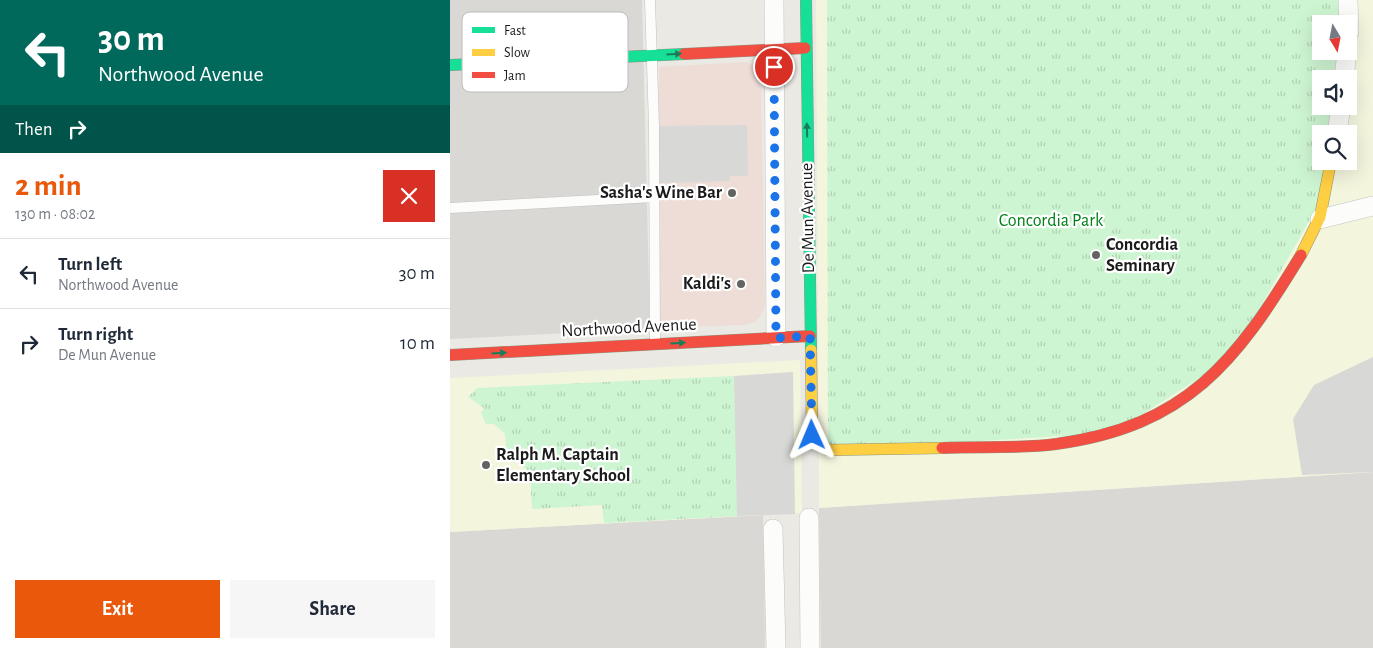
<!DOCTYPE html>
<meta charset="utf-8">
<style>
body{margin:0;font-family:"Alegreya Sans",sans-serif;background:#f6f6f7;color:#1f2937;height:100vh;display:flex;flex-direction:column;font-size:19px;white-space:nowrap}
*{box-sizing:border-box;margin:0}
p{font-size:16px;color:#747a83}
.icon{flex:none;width:28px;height:28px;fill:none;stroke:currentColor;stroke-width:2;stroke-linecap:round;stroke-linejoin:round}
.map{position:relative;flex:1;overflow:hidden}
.drawer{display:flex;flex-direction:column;background:#fff;width:450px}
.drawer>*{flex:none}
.banner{background:#00695c;color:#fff;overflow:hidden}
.needle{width:32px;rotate:170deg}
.buttons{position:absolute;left:862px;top:15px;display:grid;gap:10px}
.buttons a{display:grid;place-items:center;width:45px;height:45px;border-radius:0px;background:#fff;box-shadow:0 5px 20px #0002;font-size:25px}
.pin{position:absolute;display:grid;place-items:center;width:42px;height:42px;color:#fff;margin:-21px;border:2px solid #fff;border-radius:50%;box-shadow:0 1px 5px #0007}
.me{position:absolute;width:55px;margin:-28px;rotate:359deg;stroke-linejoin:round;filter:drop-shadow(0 0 4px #0008)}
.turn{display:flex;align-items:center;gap:18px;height:105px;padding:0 15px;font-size:22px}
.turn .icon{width:65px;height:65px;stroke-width:2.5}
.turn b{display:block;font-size:35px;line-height:42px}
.then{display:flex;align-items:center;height:48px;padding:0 15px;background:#0003;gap:10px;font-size:19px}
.round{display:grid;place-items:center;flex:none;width:52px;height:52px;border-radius:0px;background:#f6f6f7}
.overview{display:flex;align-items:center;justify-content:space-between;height:85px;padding:0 15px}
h1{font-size:30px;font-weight:700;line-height:38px;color:#ea580c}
.primary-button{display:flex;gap:10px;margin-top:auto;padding:10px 15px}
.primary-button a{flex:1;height:58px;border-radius:0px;background:#ea580c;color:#fff;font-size:20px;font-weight:700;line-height:58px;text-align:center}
.primary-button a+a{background:#f6f6f7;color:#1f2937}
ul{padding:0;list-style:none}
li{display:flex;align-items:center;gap:15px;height:70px;padding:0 15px;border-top:1px solid #e0e1e3}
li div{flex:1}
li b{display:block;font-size:19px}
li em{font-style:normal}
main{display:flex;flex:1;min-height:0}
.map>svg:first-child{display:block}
.residential{fill:#d9d8d5}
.commercial{fill:#eedcd7}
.education{fill:#f3f5dd;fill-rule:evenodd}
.park{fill:url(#park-tufts)}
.parking{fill:#d8d8d6}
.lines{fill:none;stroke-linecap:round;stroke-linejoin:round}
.lane-casing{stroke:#c2c2c0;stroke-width:11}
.street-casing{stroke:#c2c2c0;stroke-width:20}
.fast-casing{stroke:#90947c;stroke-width:12}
.slow-casing{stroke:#90947c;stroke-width:12}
.jam-casing{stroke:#90947c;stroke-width:12}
.lane{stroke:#fcfcfb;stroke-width:10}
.street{stroke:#fcfcfb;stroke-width:19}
.fast{stroke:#16e098;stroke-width:11}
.slow{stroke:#ffcf43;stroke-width:11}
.jam{stroke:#f24e42;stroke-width:11}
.oneway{fill:#187e5a}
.route{stroke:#1a73e8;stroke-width:9;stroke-dasharray:0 16.2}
.poi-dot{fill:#636361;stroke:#fff;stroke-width:2}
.labels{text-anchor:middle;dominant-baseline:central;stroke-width:4.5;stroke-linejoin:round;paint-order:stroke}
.poi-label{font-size:18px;font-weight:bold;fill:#1b1b1b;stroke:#fff;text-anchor:end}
.street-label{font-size:18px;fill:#1b1b1b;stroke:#fff}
.park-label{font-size:18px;fill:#018219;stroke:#fff}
.key{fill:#fff;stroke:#bbb;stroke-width:1}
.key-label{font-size:14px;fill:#1b1b1b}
</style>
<main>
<section class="drawer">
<div class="banner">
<div class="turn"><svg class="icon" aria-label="left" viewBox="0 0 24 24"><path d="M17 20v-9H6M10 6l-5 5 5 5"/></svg><div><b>30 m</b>Northwood Avenue</div></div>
<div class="then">Then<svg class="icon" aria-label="right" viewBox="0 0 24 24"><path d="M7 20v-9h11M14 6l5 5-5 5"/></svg></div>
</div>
<div class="overview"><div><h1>2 min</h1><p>130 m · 08:02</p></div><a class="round" style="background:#d93025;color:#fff"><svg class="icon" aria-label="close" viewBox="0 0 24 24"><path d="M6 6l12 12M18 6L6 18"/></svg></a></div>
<ul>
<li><svg class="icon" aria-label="left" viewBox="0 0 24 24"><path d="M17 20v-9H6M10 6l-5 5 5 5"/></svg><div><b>Turn left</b><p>Northwood Avenue</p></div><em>30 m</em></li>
<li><svg class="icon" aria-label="right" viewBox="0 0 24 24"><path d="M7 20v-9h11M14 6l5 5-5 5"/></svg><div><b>Turn right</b><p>De Mun Avenue</p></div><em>10 m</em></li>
</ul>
<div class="primary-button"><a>Exit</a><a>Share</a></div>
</section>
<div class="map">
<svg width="923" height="648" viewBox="0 0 923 648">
<defs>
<pattern id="park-tufts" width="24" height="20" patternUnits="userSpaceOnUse" patternTransform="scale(1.25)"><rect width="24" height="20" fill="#cef5d2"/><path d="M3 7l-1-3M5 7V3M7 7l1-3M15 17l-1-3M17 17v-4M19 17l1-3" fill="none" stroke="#b0d1b4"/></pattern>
</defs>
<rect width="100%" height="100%" fill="#eae9e4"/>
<path class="residential" d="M0 0H192L200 329 0 339Z
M923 472V648H371L369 508Z
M313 515 315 648H0V532Z"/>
<path class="commercial" d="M296 62 306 67 311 88 315 305 311 315 305 322 293 325 209 328V67Z"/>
<path class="education" d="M366 0H923V472L369 508ZM871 24H899V51H871ZM871 79H899V106H871ZM871 134H899V161H871Z
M350 360 352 513 0 532V378Z"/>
<path class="park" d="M377 0H898L899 24H871V51H897L894 79H871V106H891L887 134H871L874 195 782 357 663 433 378 450Z
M284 376 289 516 154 523 152 505 82 509 80 473 64 457H57L55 434 44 424H36L31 413 34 408 18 397 27 388Z"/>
<path class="parking" d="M297 125 298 176H280V181L205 183 204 126Z
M923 357V472L852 475 843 419 864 385Z
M343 372 345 514 287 516 284 376Z"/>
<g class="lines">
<g class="lane-casing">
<path id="lane" d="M200 0 204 126 205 343
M0 208 204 197"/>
</g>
<g class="street-casing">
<path id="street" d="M324 0 326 337
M898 0 899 32
M894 79 897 51
M887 134 891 106
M870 219 923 206
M359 518 360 648
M323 529 326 648"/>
</g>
<g class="fast-casing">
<path id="fast" d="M356 0 361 350
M0 65 234 54"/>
</g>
<g class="slow-casing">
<path id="slow" d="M851 255 870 217 881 161
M361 350 362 435 378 450 492 448"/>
</g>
<g class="jam-casing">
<path id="jam" d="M234 54 355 48
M0 355 360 336
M492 448C530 446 569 449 606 444 737 426 786 362 851 255"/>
</g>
<use href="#lane" class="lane"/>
<use href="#street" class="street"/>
<use href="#fast" class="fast"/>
<use href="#slow" class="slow"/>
<use href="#jam" class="jam"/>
</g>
<defs><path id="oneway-solid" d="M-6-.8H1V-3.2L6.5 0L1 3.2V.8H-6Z" transform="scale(1.25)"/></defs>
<g class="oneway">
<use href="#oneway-solid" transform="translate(224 54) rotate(-3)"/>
<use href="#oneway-solid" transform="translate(357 130) rotate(-91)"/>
<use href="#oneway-solid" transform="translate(228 343) rotate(-3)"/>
<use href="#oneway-solid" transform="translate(49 353) rotate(-3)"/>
</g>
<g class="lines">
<path class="route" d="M324 67 326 338 360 336 362 435"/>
</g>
<g class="poi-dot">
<circle cx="282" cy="193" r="5"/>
<circle cx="646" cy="255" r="5"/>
<circle cx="291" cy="284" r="5"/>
<circle cx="36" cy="465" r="5"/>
</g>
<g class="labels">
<g class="poi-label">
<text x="272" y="193">Sasha's Wine Bar</text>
<text x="656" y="245" text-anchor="start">Concordia<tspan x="656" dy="21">Seminary</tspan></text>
<text x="281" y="284">Kaldi's</text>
<text x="46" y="455" text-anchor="start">Ralph M. Captain<tspan x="46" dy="21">Elementary School</tspan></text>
</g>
<g class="street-label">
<text transform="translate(358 218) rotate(-91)">De Mun Avenue</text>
<text transform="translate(179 328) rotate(-3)">Northwood Avenue</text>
</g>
<g class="park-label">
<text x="601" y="221">Concordia Park</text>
</g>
</g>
<rect x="12" y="12" width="166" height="80" rx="8" class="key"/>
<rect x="22" y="27" width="23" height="6" fill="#16e098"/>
<rect x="22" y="49" width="23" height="7" fill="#ffcf43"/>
<rect x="22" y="72" width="23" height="6" fill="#f24e42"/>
<g class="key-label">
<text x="54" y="35">Fast</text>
<text x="54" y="57">Slow</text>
<text x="54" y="80">Jam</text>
</g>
</svg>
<div class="buttons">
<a><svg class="needle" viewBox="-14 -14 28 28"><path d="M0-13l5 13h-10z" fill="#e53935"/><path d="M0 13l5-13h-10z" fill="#747a83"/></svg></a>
<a><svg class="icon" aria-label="sound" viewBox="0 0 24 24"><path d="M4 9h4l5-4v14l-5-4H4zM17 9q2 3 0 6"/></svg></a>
<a><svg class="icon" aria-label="search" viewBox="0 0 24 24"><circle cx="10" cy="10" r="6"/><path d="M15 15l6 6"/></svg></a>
</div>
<div class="pin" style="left:324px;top:67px;background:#d93025"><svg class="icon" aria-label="arrive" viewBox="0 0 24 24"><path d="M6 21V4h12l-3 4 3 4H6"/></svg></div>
<svg class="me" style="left:362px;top:435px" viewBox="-20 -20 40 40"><path d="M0-17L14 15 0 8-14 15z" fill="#1a73e8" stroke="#fff" stroke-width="4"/></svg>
</div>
</main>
